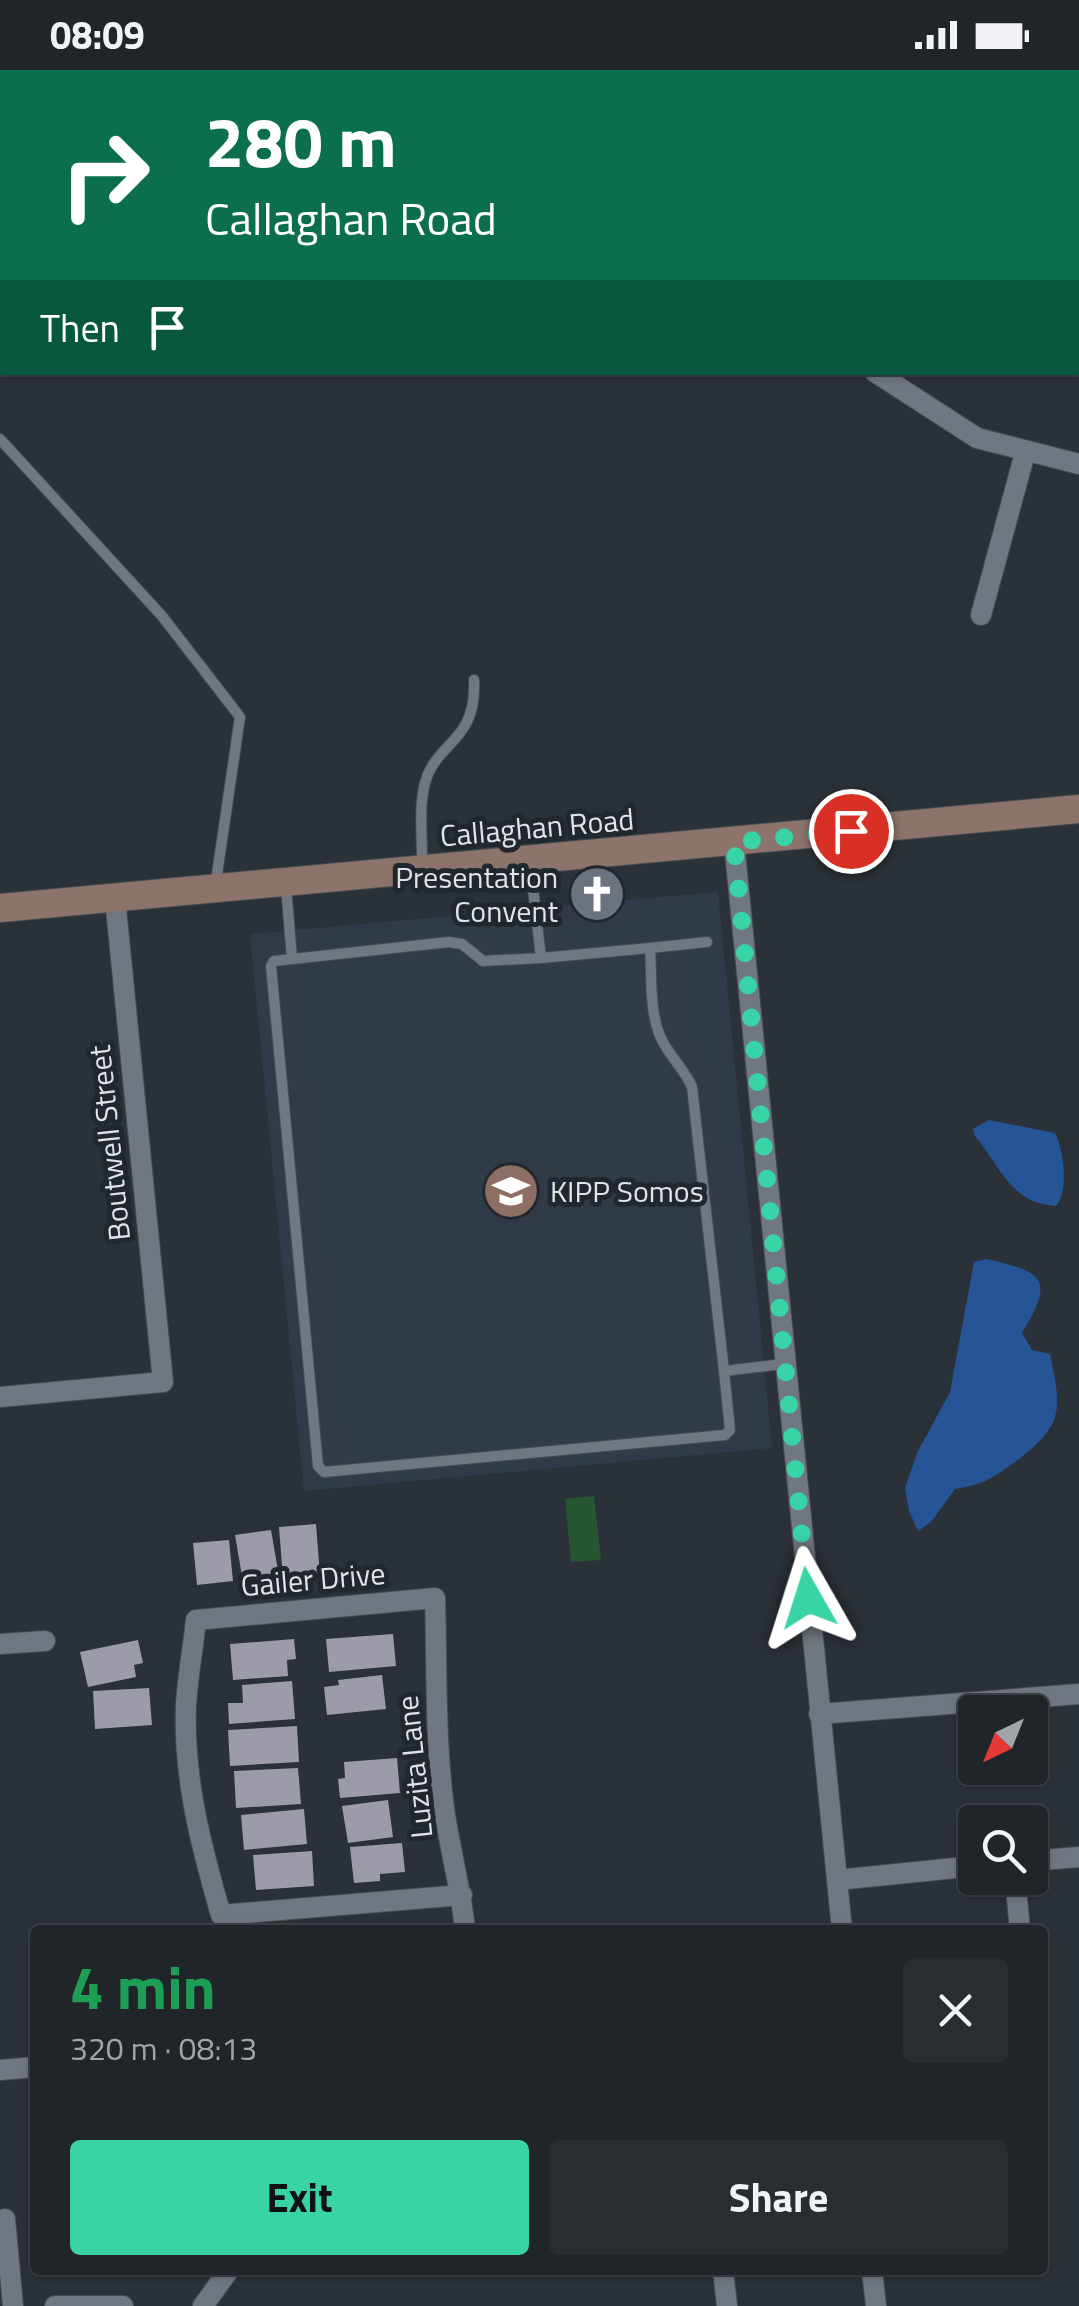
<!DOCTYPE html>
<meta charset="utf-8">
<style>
body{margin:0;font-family:"Titillium Web",sans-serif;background:#282d32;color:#f1f3f6;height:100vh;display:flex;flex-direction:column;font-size:38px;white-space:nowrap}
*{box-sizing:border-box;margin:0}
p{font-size:32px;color:#a2a5a8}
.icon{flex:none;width:55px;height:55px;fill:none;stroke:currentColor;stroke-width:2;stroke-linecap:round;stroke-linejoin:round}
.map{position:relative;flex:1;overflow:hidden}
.sheet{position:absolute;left:30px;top:1855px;width:1018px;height:350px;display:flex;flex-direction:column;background:#20252a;border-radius:10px;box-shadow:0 2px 8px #0004,0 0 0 2px #3d4247}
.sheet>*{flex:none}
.banner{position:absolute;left:0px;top:0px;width:1080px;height:305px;box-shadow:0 2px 8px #0004,0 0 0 2px #3d4247;background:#0b6e4f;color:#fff;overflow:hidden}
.needle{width:65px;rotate:223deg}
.tools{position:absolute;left:958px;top:1625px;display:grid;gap:20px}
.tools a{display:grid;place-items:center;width:90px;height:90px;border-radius:10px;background:#20252a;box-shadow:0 2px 8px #0004,0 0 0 2px #3d4247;font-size:50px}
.pin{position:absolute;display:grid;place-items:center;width:85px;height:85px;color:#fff;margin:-42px;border:5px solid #fff;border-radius:50%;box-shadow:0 2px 10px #0007}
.me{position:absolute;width:110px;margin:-55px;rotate:354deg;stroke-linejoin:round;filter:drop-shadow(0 0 8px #0008)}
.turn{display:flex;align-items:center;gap:35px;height:210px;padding:0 40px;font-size:45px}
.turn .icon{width:130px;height:130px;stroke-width:2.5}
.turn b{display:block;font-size:70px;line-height:85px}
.then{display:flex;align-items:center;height:95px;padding:0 40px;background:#0003;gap:20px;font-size:38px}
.round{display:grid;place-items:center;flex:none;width:105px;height:105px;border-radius:10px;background:#282d32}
.overview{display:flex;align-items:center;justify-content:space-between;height:170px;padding:0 40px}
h1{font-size:60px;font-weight:700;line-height:75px;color:#1e9e55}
.primary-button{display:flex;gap:20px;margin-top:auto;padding:20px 40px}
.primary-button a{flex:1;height:115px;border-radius:10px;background:#38d4a6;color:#111;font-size:40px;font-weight:700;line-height:115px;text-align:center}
.primary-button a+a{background:#282d32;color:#f1f3f6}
.status{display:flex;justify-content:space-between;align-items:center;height:70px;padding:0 50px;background:#20252a;direction:ltr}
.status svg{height:28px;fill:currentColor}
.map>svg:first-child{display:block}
.built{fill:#313b48}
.green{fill:#275632}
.water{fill:#255597}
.building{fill:#9b9ca7}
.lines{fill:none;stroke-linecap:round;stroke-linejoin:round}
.service-casing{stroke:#484d53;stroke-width:12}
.minor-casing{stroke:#484d53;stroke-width:22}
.secondary-casing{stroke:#484d53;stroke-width:30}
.service{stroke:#707780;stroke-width:10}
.minor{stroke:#707780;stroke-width:20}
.secondary{stroke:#8c746b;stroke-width:28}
.route{stroke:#38d4a6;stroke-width:18;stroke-dasharray:0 32.4}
.labels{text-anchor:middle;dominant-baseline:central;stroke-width:10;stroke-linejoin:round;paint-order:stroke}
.street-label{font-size:30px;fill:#e0e3e8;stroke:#21272e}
.poi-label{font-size:30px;fill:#e0e3e8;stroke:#21272e;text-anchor:end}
</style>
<div class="status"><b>08:09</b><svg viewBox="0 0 49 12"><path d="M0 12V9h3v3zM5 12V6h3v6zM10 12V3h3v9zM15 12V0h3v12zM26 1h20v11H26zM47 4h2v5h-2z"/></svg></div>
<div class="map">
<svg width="1079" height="2236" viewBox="0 0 1079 2236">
<rect width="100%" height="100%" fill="#2b3138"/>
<path class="built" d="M718 822 772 1378 304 1421 250 864Z"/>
<path class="green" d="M594 1426 601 1490 571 1492 565 1429Z"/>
<path class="water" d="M989 1050 1055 1063C1064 1081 1069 1120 1056 1136 1011 1134 1001 1097 975 1066L973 1059Z
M986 1189C1046 1202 1054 1210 1022 1263L1032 1280 1050 1284C1061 1338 1065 1354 1019 1389 994 1407 986 1414 955 1419L931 1452 918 1461 909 1441 905 1418 917 1383 950 1322 974 1192Z"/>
<path class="building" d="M316 1454 320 1505 283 1508 279 1457Z
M271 1460 279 1506 243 1512 235 1465Z
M229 1470 233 1511 197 1515 193 1473Z
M393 1564 396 1596 329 1602 326 1569Z
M294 1569 296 1589 287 1590 288 1606 233 1610 230 1574Z
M138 1570 143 1593 134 1595 136 1607 88 1617 80 1582Z
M382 1605 386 1639 327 1645 324 1617 339 1615 338 1610Z
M292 1611 295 1649 229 1654 228 1633H243L242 1615Z
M149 1618 152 1655 95 1659 93 1621Z
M297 1656 299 1692 230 1696 228 1660Z
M397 1688 400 1723 340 1728 338 1709 345 1708 344 1692Z
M298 1698 301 1734 236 1738 234 1701Z
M388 1730 393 1767 348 1773 342 1736Z
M304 1739 307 1774 244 1780 241 1745Z
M402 1773 405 1802 380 1804V1811L354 1813 350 1777Z
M312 1781 314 1816 256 1820 253 1785Z"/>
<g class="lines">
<g class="service-casing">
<path id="service" d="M700 0 704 2
M1078 244H1079
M0 369 162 546 240 647 215 818
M530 792 541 888 650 878C652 906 649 942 661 968 669 986 684 998 692 1017L724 1301 784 1294
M422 799C423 772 418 739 425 713 436 671 477 673 474 610
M286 816 292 889
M650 878 707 872
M541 888 483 891 462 874 449 872 274 891 271 896 318 1396 324 1402 725 1365 730 1360 724 1301"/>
</g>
<g class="minor-casing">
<path id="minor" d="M449 0 453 2
M970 0 974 2
M859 2 861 0
M875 302 977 368 1079 394
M981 545 1025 383
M734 772 842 1860
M0 1327 163 1312 115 828
M0 1574 45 1571
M819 1644 1079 1624
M1030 1791 1079 1787
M1015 1808 1020 1860
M837 1810 975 1796
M462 1825 221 1845C201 1776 183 1707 186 1634 188 1606 193 1578 196 1550L435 1528C437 1596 435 1662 443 1730 448 1774 461 1816 465 1860
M0 2000 35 1997
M5 2149 13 2236
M723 2200 727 2236
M872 2200 876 2236
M55 2236H123
M203 2236 229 2200"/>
</g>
<g class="secondary-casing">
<path id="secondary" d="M0 838 1079 739"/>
</g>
<use href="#service" class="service"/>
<use href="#minor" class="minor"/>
<use href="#secondary" class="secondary"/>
</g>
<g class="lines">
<path class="route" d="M808 1528 734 772 851 761"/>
</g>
<defs>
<g id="church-disc" transform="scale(2.875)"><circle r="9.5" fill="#6b7280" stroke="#21272e"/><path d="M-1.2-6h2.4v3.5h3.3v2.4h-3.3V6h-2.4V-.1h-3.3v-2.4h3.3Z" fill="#fff"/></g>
<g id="school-disc" transform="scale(2.875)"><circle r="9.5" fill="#8d6e63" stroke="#21272e"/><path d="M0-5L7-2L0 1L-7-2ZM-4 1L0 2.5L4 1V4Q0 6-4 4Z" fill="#fff"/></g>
</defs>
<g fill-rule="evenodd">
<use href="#church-disc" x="597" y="824"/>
<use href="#school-disc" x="511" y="1121"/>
</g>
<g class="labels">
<g class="street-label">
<text transform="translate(537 757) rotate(-5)">Callaghan Road</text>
<text transform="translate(109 1073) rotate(-96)">Boutwell Street</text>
<text transform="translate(313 1509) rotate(-5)">Gailer Drive</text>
<text transform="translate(414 1697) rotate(-96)">Luzita Lane</text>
</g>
<g class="poi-label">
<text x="558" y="807">Presentation<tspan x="558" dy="34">Convent</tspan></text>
<text x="550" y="1121" text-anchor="start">KIPP Somos</text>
</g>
</g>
</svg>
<div class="tools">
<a><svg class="needle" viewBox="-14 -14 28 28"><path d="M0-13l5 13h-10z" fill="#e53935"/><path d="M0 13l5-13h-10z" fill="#a2a5a8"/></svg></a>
<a><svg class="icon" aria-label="search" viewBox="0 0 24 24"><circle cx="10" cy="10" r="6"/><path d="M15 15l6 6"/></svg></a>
</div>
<div class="pin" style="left:851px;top:761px;background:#d93025"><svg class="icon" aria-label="arrive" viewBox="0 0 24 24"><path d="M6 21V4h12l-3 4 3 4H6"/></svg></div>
<svg class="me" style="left:808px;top:1528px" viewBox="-20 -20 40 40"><path d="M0-17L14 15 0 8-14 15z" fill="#38d4a6" stroke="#fff" stroke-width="4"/></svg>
<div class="banner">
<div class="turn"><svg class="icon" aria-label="right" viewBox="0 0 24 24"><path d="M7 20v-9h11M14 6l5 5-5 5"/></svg><div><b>280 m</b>Callaghan Road</div></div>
<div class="then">Then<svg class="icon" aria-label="arrive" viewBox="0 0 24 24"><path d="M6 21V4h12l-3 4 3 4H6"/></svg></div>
</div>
<section class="sheet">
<div class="overview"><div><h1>4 min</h1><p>320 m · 08:13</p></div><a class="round"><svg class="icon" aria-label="close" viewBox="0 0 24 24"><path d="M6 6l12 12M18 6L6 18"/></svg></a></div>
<div class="primary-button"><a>Exit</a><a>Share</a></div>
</section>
</div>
